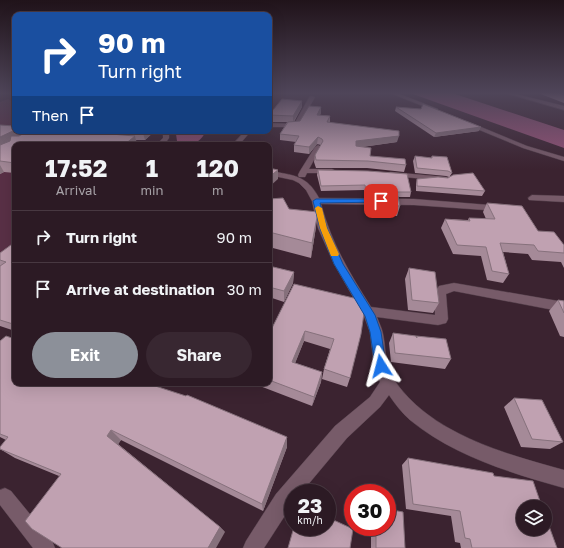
<!DOCTYPE html>
<style>
body{margin:0;font-family:"Golos Text",sans-serif;background:#382731;color:#f1f3f6;height:100vh;display:flex;flex-direction:column;font-size:15px;white-space:nowrap}
*{box-sizing:border-box;margin:0}
p{font-size:13px;color:#a6a1a6}
.icon{flex:none;width:22px;height:22px;fill:none;stroke:currentColor;stroke-width:2;stroke-linecap:round;stroke-linejoin:round}
.map{position:relative;flex:1;overflow:hidden}
.details{position:absolute;left:12px;top:142px;width:260px;height:244px;display:flex;flex-direction:column;background:#2c1a24;border-radius:8px;box-shadow:0 4px 16px #0002,0 0 0 1px #483841}
.details>*{flex:none}
.top-card{position:absolute;left:12px;top:12px;width:260px;height:122px;border-radius:8px;box-shadow:0 4px 16px #0002,0 0 0 1px #483841;background:#1a4fa0;color:#fff;overflow:hidden}
.fabs{position:absolute;left:516px;top:500px;display:grid;gap:8px}
.fabs a{display:grid;place-items:center;width:36px;height:36px;border-radius:50%;background:#2c1a24;box-shadow:0 4px 16px #0002,0 0 0 1px #483841;font-size:20px}
.speed{position:absolute;left:284px;top:484px;display:flex;gap:8px;font-size:20px;font-weight:700;text-align:center}
.speed>*{display:grid;place-content:center;width:52px;height:52px;border-radius:50%;background:#2c1a24;box-shadow:0 4px 16px #0002,0 0 0 1px #483841;line-height:1}
.speed small{font-size:10px;font-weight:400}
.speed .limit{border:6px solid #d22;background:#fff;color:#111}
.pin{position:absolute;display:grid;place-items:center;width:34px;height:34px;color:#fff;margin:-17px;border-radius:8px;box-shadow:0 2px 6px #0006}
.me{position:absolute;width:44px;margin:-22px;rotate:351deg;stroke-linejoin:round;filter:drop-shadow(0 0 3px #0008)}
.turn{display:flex;align-items:center;gap:14px;height:84px;padding:0 20px;font-size:18px}
.turn .icon{width:52px;height:52px;stroke-width:2.5}
.turn b{display:block;font-size:28px;line-height:34px}
.then{display:flex;align-items:center;height:38px;padding:0 20px;background:#0003;gap:8px;font-size:15px}
.eta{display:flex;justify-content:space-evenly;align-items:center;height:68px;text-align:center}
.eta b{font-size:24px;font-weight:700;line-height:28px}
.action{display:flex;gap:8px;margin-top:auto;padding:8px 20px}
.action a{flex:1;height:46px;border-radius:24px;background:#8c9099;color:#fff;font-size:16px;font-weight:700;line-height:46px;text-align:center}
.action a+a{background:#382731;color:#f1f3f6}
ul{padding:0;list-style:none}
li{display:flex;align-items:center;gap:12px;height:52px;padding:0 20px;border-top:1px solid #483841}
li div{flex:1}
li b{display:block;font-size:15px}
li em{font-style:normal}
.map>svg:first-child{display:block}
.green{fill:#593046}
.water{fill:#965378}
.lines{fill:none;stroke-linecap:round;stroke-linejoin:round}
.minor-casing{stroke:#533f4a;stroke-width:1}
.tertiary-casing{stroke:#533f4a;stroke-width:1}
.minor{fill:#775b69;fill-rule:evenodd}
.tertiary{fill:#775b69;fill-rule:evenodd}
.wall{fill:#a58a98}
.shaded-wall{fill:#86717c}
.building{fill:#c0a1b1;stroke:#86717c}
.route{fill:#1a73e8;stroke:#114b97}
.slow{fill:#f59e0b}
</style>
<div class="map">
<svg width="564" height="548" viewBox="0 0 564 548">
<rect width="100%" height="100%" fill="#3b2330"/>
<path class="green" d="M8 99 15 103V131H87L15 145V281L0 295V102Z"/>
<path class="water" d="M410 93H452L564 130V148Z
M178 131H206C199 145 189 147 177 141L176 134Z"/>
<g class="lines">
<g class="minor-casing">
<path id="minor" d="M390 93H397L438 109 433 110Z
M310 96 315 97 298 127H269V123L294 124Z
M465 122H469L527 146 564 157V161L523 148 465 124Z
M163 131H169V138L164 145H130L127 143 130 141 158 143 163 138Z
M245 131H251L239 145H232Z
M318 145 321 147 309 169H332L336 171 332 173H307L305 177H299L298 175 300 171 315 147Z
M269 171C293 175 307 175 319 198L414 199 502 206 503 208 502 210 499 211 414 205 321 204C332 244 349 272 371 307L435 315C435 304 433 296 439 286L454 283 564 302V312L454 291 446 294 448 319 446 323 438 325 377 317C379 323 382 328 383 334 386 348 385 366 393 378 428 433 505 454 564 470V488C511 473 454 456 410 420 402 413 395 404 389 395L380 407 347 438 301 493H293V503L264 548H243L246 541 276 494 335 426 370 397 380 382 374 366 370 332 364 316 334 264 318 228 312 201 306 190 299 183 293 180 269 175Z
M390 172 446 177 450 179 446 181 393 176H390Z
M532 195 564 196V202L529 200 528 198Z
M5 488 11 491 52 541 55 548H33L0 505V490Z"/>
</g>
<g class="tertiary-casing">
<path id="tertiary" d="M505 93H512L564 106V110Z"/>
</g>
<use href="#minor" class="minor"/>
<use href="#tertiary" class="tertiary"/>
</g>
<path class="wall" d="M538 93H564V103Z
M302 101V107L294 122 300 121 321 113 320 115 330 116V123L397 142 362 147 370 156 406 165 404 172 367 168H316L314 162 315 155 321 145 317 144 309 154 294 152V145L296 142 280 140V134L287 122H269V115Z
M396 107 479 131 434 137 395 111Z
M0 125 15 131H23L24 133 28 131H155L145 140H136L137 143 150 145H15V173L4 172 0 174Z
M415 156 431 158 432 156 452 173 450 176 485 191 482 196 416 191V184L417 179 448 178 449 177 446 176 415 173 413 161Z
M318 170 411 192 410 197H398L400 206 397 216 368 215 366 206 368 197H365L364 190 321 191 317 175Z
M269 199 289 209 316 227 311 258 269 247Z
M487 203 564 245V268L561 262 532 260 528 254 503 252 509 274 503 283 487 280 481 256 453 254 441 228 445 219 468 220 469 218 486 219 483 212Z
M15 242V331L0 326V253Z
M269 266 294 272 293 283 284 302 269 297Z
M409 268 439 303 433 313 408 310 405 279Z
M362 300 350 378 347 387 322 379 324 369 330 349 304 341 295 363 322 372 321 382 312 406 252 383H269V334Z
M558 300 564 301V337L560 336 549 311Z
M393 333 451 359 445 369 391 362 389 343Z
M0 341 287 447 263 511 121 440 118 444 220 527 225 532 59 476 15 458 0 449 6 440 0 437Z
M514 398 563 442 550 449 521 447 504 407Z
M408 458 494 476 557 548H461L460 543 455 542 451 516 406 509 402 465Z
M371 527H387L405 548H371Z"/>
<path class="shaded-wall" d="M302 101V107L293 122V116Z
M321 107V113L317 121V115Z
M481 127 479 131 434 137 436 133Z
M15 130V131H23L26 137 0 150V137Z
M145 131H155L145 140 143 133Z
M135 136 137 145H124Z
M399 136 397 142 355 148 356 141Z
M318 137 317 144 309 154V147Z
M0 165 4 172 0 174Z
M278 170V179L269 187V177Z
M318 212 316 227 311 258 312 243Z
M294 272 293 283 284 302V291Z
M305 331 304 341 292 371V362Z
M322 372 321 382 312 406 314 397Z
M111 430 121 440 117 446 107 436Z
M287 437V447L263 511 262 504Z
M220 527 225 532 216 548H208Z"/>
<path class="building" d="M558 93H564V95Z
M282 99 302 101 293 116 269 115Z
M423 104 481 127 436 133 396 107 421 109Z
M309 106 321 107 317 115 330 116 327 122 399 131V136L356 141V146L371 148 370 156 405 159 406 165 368 161 316 160 315 155 323 141 322 139 318 137 309 147 294 145 299 136 280 134 288 122 300 121Z
M0 125 15 126V130L0 137Z
M28 131H74L135 136 124 145H81L63 143 61 145H15V163L0 161V145L10 141 11 136H19Z
M119 131H145L143 133Z
M135 142 150 145H131Z
M415 156 432 158V156L447 157 452 173 448 171 417 168Z
M269 168 278 170 269 177Z
M318 170 368 171 407 174 411 192H366L365 185 321 186Z
M473 173 485 191 417 186V179L438 177 448 178 453 175Z
M369 196H398L400 206 370 205Z
M283 198 289 209 318 212 312 243 269 232V199Z
M487 203 522 206 538 231 554 232 564 245V253L538 251 534 245 500 243 509 274 492 271 486 247 457 245 445 219 470 221 469 218 495 219Z
M15 242V322L13 324 0 320V266L6 262 0 260V253Z
M269 266 294 272 284 291 269 287Z
M409 268 435 272 439 303 412 300Z
M294 284 362 300 365 306 361 334 350 378 324 369 334 339 305 331 292 362 322 372 314 397 269 380V334Z
M558 300 564 301V313Z
M393 333 416 336 417 338 416 336 446 339 451 359 395 353Z
M6 336 15 339V383H146L186 396 187 395 287 437 262 504 111 430 107 436 220 527 208 548H62L32 529 25 521 61 474 0 449V447L8 437 0 434V341Z
M514 398 542 400 563 442 532 439Z
M408 458 493 473 494 476 533 481 542 507H523V529H545V515L557 548H472L470 539 465 538 460 511 413 504Z
M387 509 403 512 405 548H376V527H387Z
M327 517 353 529 350 548H288L294 527H327Z"/>
<linearGradient id="sky" x2="0" y2="1"><stop stop-color="#20131a"/><stop offset="0.55" stop-color="#4f4559"/><stop offset="1" stop-color="#4f4559" stop-opacity="0"/></linearGradient>
<rect width="564" height="169" fill="url(#sky)"/>
<path class="route" d="M381 199H384V202L320 203 327 228 343 264 375 315 381 332 386 366 385 369 381 371 377 369 375 366 370 332 365 316 334 264 320 228 313 201 316 199Z"/>
<path class="slow" d="M318 206 322 208 327 228 339 254 338 256H331L320 228 315 208Z"/>
</svg>
<div class="fabs">
<a><svg class="icon" aria-label="layers" viewBox="0 0 24 24"><path d="M12 4l9 5-9 5-9-5zM3 14l9 5 9-5"/></svg></a>
</div>
<div class="speed"><div>23<small>km/h</small></div><div class="limit">30</div></div>
<div class="pin" style="left:381px;top:201px;background:#d93025"><svg class="icon" aria-label="arrive" viewBox="0 0 24 24"><path d="M6 21V4h12l-3 4 3 4H6"/></svg></div>
<svg class="me" style="left:381px;top:366px" viewBox="-20 -20 40 40"><path d="M0-17L14 15 0 8-14 15z" fill="#1a73e8" stroke="#fff" stroke-width="4"/></svg>
<div class="top-card">
<div class="turn"><svg class="icon" aria-label="right" viewBox="0 0 24 24"><path d="M7 20v-9h11M14 6l5 5-5 5"/></svg><div><b>90 m</b>Turn right</div></div>
<div class="then">Then<svg class="icon" aria-label="arrive" viewBox="0 0 24 24"><path d="M6 21V4h12l-3 4 3 4H6"/></svg></div>
</div>
<section class="details">
<div class="eta">
<div><b>17:52</b><p>Arrival</p></div>
<div><b>1</b><p>min</p></div>
<div><b>120</b><p>m</p></div>
</div>
<ul>
<li><svg class="icon" aria-label="right" viewBox="0 0 24 24"><path d="M7 20v-9h11M14 6l5 5-5 5"/></svg><div><b>Turn right</b></div><em>90 m</em></li>
<li><svg class="icon" aria-label="arrive" viewBox="0 0 24 24"><path d="M6 21V4h12l-3 4 3 4H6"/></svg><div><b>Arrive at destination</b></div><em>30 m</em></li>
</ul>
<div class="action"><a>Exit</a><a>Share</a></div>
</section>
</div>
